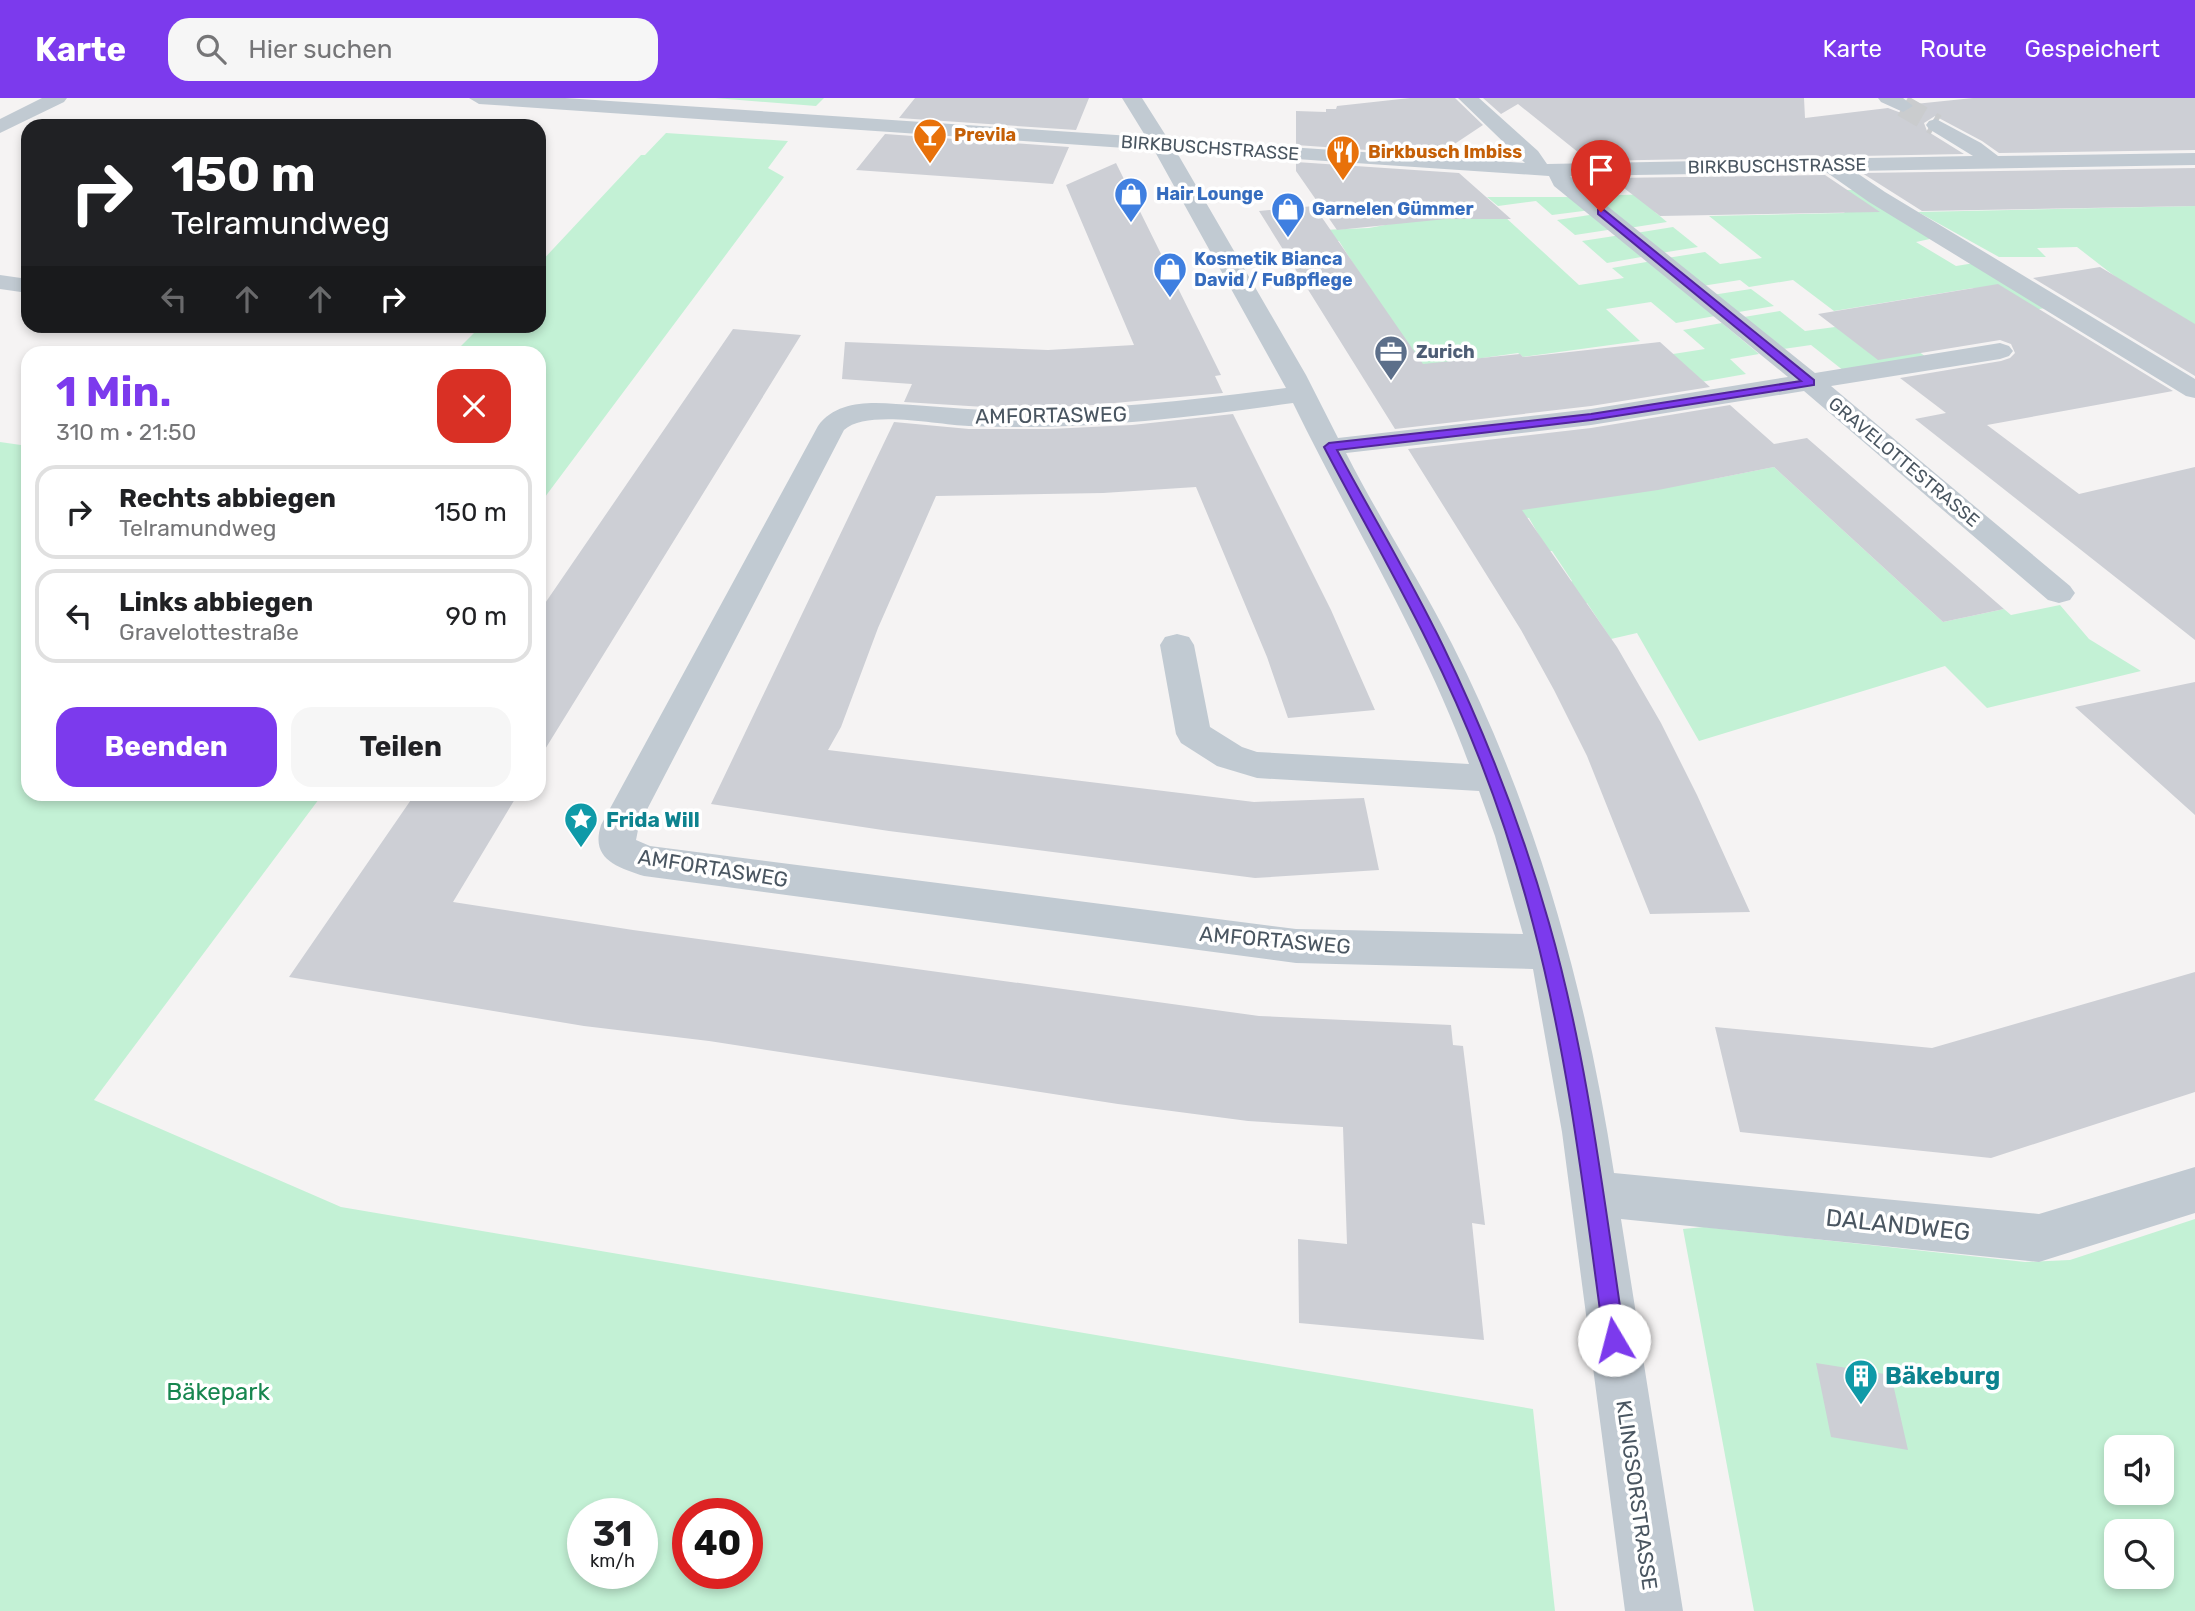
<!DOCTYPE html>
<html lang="de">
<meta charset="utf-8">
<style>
body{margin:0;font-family:Rubik,sans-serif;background:#f6f6f6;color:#202124;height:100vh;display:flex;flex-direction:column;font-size:26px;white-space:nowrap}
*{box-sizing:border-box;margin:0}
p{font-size:23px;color:#757577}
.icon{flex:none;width:38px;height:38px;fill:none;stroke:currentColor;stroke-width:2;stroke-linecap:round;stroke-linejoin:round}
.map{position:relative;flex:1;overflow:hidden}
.details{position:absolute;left:21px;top:248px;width:525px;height:455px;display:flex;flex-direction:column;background:#fff;border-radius:21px;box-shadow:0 4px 10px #0003}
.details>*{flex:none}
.top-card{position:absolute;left:21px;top:21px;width:525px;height:214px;border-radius:21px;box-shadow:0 4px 10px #0003;background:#202124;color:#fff;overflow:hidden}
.tools{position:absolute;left:2104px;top:1337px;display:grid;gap:14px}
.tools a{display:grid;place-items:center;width:70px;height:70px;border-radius:14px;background:#fff;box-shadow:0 4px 10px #0003;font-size:35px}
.speed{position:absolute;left:567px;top:1400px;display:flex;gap:14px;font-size:35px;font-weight:700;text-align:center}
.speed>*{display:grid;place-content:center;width:91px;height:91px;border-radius:50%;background:#fff;box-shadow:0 4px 10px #0003;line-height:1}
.speed small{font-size:18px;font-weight:400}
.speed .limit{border:10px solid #d22;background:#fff;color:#111}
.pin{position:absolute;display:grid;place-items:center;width:60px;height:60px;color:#fff;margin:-72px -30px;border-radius:50% 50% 50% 0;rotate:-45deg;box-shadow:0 0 7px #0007}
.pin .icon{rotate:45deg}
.me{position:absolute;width:77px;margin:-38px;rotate:352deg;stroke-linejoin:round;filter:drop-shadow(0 0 5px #0008)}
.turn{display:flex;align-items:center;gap:24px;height:147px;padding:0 35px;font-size:32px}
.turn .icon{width:91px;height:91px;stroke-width:2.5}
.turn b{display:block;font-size:49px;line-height:60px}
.lanes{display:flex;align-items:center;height:66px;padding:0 35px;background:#0003;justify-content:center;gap:35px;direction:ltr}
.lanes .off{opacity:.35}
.round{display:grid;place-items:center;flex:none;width:74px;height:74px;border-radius:21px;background:#f6f6f6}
.headline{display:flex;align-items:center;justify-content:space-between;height:119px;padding:0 35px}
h1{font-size:42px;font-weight:700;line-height:52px;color:#7c3aed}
.cta{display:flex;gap:14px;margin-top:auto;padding:14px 35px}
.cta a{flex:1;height:80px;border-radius:21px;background:#7c3aed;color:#fff;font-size:28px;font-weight:700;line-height:80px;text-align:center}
.cta a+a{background:#f6f6f6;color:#202124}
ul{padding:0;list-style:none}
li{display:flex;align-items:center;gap:21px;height:94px;margin:0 14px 10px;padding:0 21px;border:4px solid #e0e0e0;border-radius:21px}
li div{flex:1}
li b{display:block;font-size:26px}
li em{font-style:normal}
header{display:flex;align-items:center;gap:42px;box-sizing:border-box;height:98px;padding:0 35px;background:#7c3aed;color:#fff}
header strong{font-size:33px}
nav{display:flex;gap:38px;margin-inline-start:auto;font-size:24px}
.search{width:490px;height:63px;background:#f6f6f6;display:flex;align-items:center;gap:18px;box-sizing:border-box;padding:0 24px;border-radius:21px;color:#757577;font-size:26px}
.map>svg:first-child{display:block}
.green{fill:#c3f1d5;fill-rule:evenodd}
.building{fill:#cdcfd5}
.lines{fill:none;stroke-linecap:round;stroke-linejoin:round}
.minor-tunnel{stroke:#caccce;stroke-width:22;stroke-dasharray:22 11;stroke-linecap:butt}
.minor{fill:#c1cad2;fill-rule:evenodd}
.route{fill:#7c3aed;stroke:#51269a;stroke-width:2}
.labels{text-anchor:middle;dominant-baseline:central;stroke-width:7;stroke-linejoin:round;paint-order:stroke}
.far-food-label{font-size:18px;font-weight:bold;fill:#c56008;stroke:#fff;text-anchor:start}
.far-street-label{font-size:18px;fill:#4a5661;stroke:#fff}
.far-shop-label{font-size:18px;font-weight:bold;fill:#366cbe;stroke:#fff;text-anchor:start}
.far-service-label{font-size:18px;font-weight:bold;fill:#4e5e75;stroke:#fff;text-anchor:start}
.street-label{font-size:21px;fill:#4a5661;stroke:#fff}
.culture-label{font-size:21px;font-weight:bold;fill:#0d838f;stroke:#fff;text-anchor:start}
.near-street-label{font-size:24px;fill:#4a5661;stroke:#fff}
.near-culture-label{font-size:24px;font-weight:bold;fill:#0d838f;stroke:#fff;text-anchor:start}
.near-park-label{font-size:24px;fill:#17864f;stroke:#fff}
</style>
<header>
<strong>Karte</strong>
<div class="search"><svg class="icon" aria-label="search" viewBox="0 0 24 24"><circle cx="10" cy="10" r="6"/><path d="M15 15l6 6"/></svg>Hier suchen</div>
<nav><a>Karte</a><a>Route</a><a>Gespeichert</a></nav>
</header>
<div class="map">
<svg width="2195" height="1513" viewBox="0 0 2195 1513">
<rect width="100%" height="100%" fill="#f5f3f3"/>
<path class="green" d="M715 0H824L816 8Z
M666 35 788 43 768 70 784 79 539 407V256L454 255 481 228H539V166L641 57H645Z
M1820 92H1855L1939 139 1916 144 1956 168 1981 164 2051 209 2011 216 1973 190 1834 213 1793 182 1749 189 1740 182 1702 188 1667 160 1705 154 1720 166 1762 160 1709 118 1845 115Z
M1685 95 1655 114 1667 124 1629 130 1589 98Z
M1487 99H1574L1591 112 1552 117 1536 103 1498 108Z
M2195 108V231L2117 180 2077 149 2037 150 2046 159H1999L1918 114Z
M1596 116 1614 131 1575 137 1557 122Z
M1504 118 1579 187 1624 180 1612 170 1652 163 1715 218 1676 225 1651 204 1606 211 1640 243 1523 259 1518 255 1418 269 1339 143H1333L1322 132 1369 130 1412 122Z
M1673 129 1698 149 1661 155 1636 135Z
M1621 137 1647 158 1607 165 1582 143Z
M1751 191 1774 208 1733 215 1712 197Z
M1780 213 1805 233 1835 229 1894 235 1926 259 1844 273 1811 247 1777 252 1738 220Z
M1722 225 1759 256 1730 261 1746 276 1667 290 1673 256 1705 251 1683 232Z
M0 344 28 348V696L322 697 94 1002 341 1109 1533 1311 1555 1513H0ZM583 1416H642V1475H583ZM688 1416H747V1475H688Z
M1774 369 1943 524 2004 511 2011 517 2060 507 2089 541 2141 573 1987 610 1945 568 1699 643 1637 535 1611 541 1587 505H1584L1570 485 1572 483 1552 453H1548L1529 420 1521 419 1513 407 1713 381Z
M2195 1121V1513H1754L1683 1131 1704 1129 2025 1164 2070 1162ZM2116 1349H2161V1395H2116ZM2116 1433H2161V1479H2116Z"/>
<path class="building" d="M915 0H1089L1076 32 899 20Z
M1410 0H1455L1483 27 1438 57 1296 47V13L1326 14V11H1336L1337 8Z
M1483 0H1804L1805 20 1888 10 1904 16 1914 10 1915 6 1973 0H2195V52L1999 55 1982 43 1935 18 1924 25 1927 33 1964 56 1589 63 1518 6 1501 16Z
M885 36 1069 49 1053 86 856 72Z
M1296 64 1459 75 1511 121H1446L1337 132 1296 73Z
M1116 65 1221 277 1215 278 1223 295 1082 308 985 309 904 304 912 286 842 281 845 244 1048 252 1134 247 1066 87Z
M2195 70V108L1922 113 1862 75Z
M1825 77 1880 114 1660 118 1611 80Z
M1314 108 1423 266 1520 256 1523 259 1660 244 1710 289 1591 308 1395 331 1259 113Z
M2100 169 2195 226V278L2033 180Z
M1998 186 2173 293 1987 327 2079 396 2195 369V542L1915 321 1946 315 1900 280 2001 263 2010 260 2015 255 2011 246 2000 242 1878 262 1818 216Z
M733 231 801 237 539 661V514Z
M1730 307 1774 346 1807 340 2004 511 1943 524 1774 369 1658 392 1522 412 1617 549 1661 625 1697 697 1750 814 1650 816 1587 658 1554 592 1521 532 1408 351 1591 330Z
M1233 316 1331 512 1375 612 1288 620 1267 559 1196 389 1103 395 936 398 878 530 841 629 828 652 1254 704 1364 700 1379 772 1255 780 889 733 711 706 894 324 969 331H1050L1132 327Z
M2195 584V717L2075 609Z
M415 696H518L453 804 633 832 1259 918 1451 927 1453 947 1463 948 1485 1127 1472 1125 1484 1242 1299 1225 1298 1141 1347 1146 1343 1029 1248 1023 1118 1006 709 943 584 928 289 879Z
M2195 874V994L1991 1060 1740 1034 1715 929 1932 950Z
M1816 1265 1891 1277 1908 1352 1831 1339Z"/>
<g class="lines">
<path class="minor-tunnel" d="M1903 8 1936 27"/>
<path class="minor" d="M42 0H67L64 4 0 35V21Z
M469 0H565L1146 39 1122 0H1142L1168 41 1525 65 1458 0H1479L1538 53 1547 66 1973 58 1929 31 1926 27 1929 23 1936 21 1981 45 1998 58 2195 55V67L1854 73 1885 94 2195 281V300L2186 298 1869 104 1826 74 1570 78 1815 275 2000 245 2009 248 2013 253 2009 258 2000 261 1831 288 2070 488 2075 495 2070 502 2059 505 2048 502 1804 293 1591 327 1346 355C1379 420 1419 481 1452 546 1536 711 1586 892 1614 1075L2039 1116 2195 1069V1115L2039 1164 1621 1121 1683 1513H1625L1562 1034 1533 871 1296 865 644 778C617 769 590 761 601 727L818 328C836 303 869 304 896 306 936 308 975 313 1014 312 1105 312 1196 302 1286 290L1154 52 479 6ZM1176 53 1549 78 1554 88 1788 279 1591 311 1338 340 1306 277ZM1293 305C1352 426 1423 540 1469 666L1257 654 1242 649 1210 629 1194 547 1189 539 1177 536 1165 539 1160 547 1176 636 1181 645 1217 668 1257 680 1479 693 1495 738 1523 836 1296 831 650 748 636 742 639 727 844 332C867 311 938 327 969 328 1077 333 1186 320 1293 305Z
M1878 0H1903L1913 8 1903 14 1881 4Z
M0 177 28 181V195L0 191Z"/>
</g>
<path class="route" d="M1598 112H1604L1814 282V287L1591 322 1337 352C1372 417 1411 481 1443 548 1486 637 1522 730 1549 825 1588 961 1604 1103 1625 1242L1622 1250 1614 1253 1607 1250 1604 1242C1585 1103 1569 962 1533 826 1508 730 1472 633 1428 545 1395 478 1358 414 1324 349L1329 345 1591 316 1801 283 1598 116Z"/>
<defs>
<g id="bar-pin" transform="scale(1.75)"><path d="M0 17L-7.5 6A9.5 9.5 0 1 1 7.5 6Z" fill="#e8710a" stroke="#fff"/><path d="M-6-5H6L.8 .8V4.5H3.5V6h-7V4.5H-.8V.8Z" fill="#fff"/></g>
<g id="restaurant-pin" transform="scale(1.75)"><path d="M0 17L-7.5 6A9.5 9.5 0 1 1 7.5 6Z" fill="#e8710a" stroke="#fff"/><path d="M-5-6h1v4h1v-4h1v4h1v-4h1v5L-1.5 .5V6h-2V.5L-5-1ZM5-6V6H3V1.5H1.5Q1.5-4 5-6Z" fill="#fff"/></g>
<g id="shop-pin" transform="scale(1.75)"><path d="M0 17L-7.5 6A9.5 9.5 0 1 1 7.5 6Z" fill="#3f7fe0" stroke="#fff"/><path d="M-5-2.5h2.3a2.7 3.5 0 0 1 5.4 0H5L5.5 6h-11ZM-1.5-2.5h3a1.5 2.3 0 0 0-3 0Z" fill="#fff"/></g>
<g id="office-pin" transform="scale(1.75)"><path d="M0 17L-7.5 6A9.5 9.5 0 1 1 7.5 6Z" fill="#5c6f8a" stroke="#fff"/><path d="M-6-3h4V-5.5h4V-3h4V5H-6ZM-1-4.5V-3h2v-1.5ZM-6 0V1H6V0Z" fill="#fff"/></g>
<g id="sight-pin" transform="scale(1.75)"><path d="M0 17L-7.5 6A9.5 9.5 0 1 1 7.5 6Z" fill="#0f9aa8" stroke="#fff"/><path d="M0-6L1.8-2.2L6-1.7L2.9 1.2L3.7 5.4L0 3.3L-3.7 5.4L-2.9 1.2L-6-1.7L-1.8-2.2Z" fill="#fff"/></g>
<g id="building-pin" transform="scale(1.75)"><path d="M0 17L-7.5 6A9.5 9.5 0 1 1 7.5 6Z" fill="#0f9aa8" stroke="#fff"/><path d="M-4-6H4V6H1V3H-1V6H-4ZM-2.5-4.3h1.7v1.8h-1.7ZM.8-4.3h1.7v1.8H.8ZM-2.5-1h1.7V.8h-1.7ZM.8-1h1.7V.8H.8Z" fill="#fff"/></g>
</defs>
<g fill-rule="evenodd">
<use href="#bar-pin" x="930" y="37"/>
<use href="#restaurant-pin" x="1343" y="54"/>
<use href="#shop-pin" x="1131" y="96"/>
<use href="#shop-pin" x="1288" y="111"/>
<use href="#shop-pin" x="1170" y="171"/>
<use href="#office-pin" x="1391" y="254"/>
<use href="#sight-pin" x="581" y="721"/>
<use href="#building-pin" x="1861" y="1278"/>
</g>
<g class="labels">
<g class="far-food-label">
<text x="954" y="37">Previla</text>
<text x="1368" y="54">Birkbusch Imbiss</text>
</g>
<g class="far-street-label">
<text transform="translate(1210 50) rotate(4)">BIRKBUSCHSTRASSE</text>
<text transform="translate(1777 68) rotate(-1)">BIRKBUSCHSTRASSE</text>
<text transform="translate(1904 364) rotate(40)">GRAVELOTTESTRASSE</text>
</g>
<g class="far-shop-label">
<text x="1156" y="96">Hair Lounge</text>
<text x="1312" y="111">Garnelen Gümmer</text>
<text x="1194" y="161">Kosmetik Bianca<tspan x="1194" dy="21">David / Fußpflege</tspan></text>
</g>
<g class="far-service-label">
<text x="1416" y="254">Zurich</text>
</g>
<g class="street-label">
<text transform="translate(1051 317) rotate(-1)">AMFORTASWEG</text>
<text transform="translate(713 770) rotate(9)">AMFORTASWEG</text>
<text transform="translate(1275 842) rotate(5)">AMFORTASWEG</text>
<text transform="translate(1637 1397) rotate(82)">KLINGSORSTRASSE</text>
</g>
<g class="culture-label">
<text x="606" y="721">Frida Will</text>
</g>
<g class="near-street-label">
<text transform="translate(1898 1127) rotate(6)">DALANDWEG</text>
</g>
<g class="near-culture-label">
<text x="1885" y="1278">Bäkeburg</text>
</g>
<g class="near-park-label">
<text x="218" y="1294">Bäkepark</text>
</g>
</g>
</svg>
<div class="tools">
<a><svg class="icon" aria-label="sound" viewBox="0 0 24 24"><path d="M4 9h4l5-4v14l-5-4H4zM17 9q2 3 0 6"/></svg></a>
<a><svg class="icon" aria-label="search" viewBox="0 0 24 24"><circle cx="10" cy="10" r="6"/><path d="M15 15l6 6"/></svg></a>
</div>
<div class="speed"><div>31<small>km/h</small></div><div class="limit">40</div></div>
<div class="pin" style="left:1601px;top:114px;background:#d93025"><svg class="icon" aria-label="arrive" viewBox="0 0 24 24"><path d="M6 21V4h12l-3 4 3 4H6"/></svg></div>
<svg class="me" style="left:1614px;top:1242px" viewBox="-20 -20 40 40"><circle r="19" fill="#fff"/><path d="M0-13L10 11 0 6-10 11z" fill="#7c3aed"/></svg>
<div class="top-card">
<div class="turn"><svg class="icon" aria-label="right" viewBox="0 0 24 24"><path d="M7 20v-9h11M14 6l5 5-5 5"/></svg><div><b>150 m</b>Telramundweg</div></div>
<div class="lanes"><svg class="icon off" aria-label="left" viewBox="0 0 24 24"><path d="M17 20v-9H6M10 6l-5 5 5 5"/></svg><svg class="icon off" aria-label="ahead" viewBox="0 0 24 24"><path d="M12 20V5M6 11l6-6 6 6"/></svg><svg class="icon off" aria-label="ahead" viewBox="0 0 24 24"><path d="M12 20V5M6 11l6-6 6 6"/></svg><svg class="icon" aria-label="right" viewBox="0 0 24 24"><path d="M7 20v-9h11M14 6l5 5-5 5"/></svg></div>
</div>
<section class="details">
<div class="headline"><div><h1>1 Min.</h1><p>310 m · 21:50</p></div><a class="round" style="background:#d93025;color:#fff"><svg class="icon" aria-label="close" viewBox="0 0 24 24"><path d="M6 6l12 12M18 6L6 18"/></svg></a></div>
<ul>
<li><svg class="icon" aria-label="right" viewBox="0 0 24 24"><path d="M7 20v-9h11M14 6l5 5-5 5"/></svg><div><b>Rechts abbiegen</b><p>Telramundweg</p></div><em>150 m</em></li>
<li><svg class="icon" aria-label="left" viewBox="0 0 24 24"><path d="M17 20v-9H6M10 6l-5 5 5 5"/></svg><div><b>Links abbiegen</b><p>Gravelottestraße</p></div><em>90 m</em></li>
</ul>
<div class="cta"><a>Beenden</a><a>Teilen</a></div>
</section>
</div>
